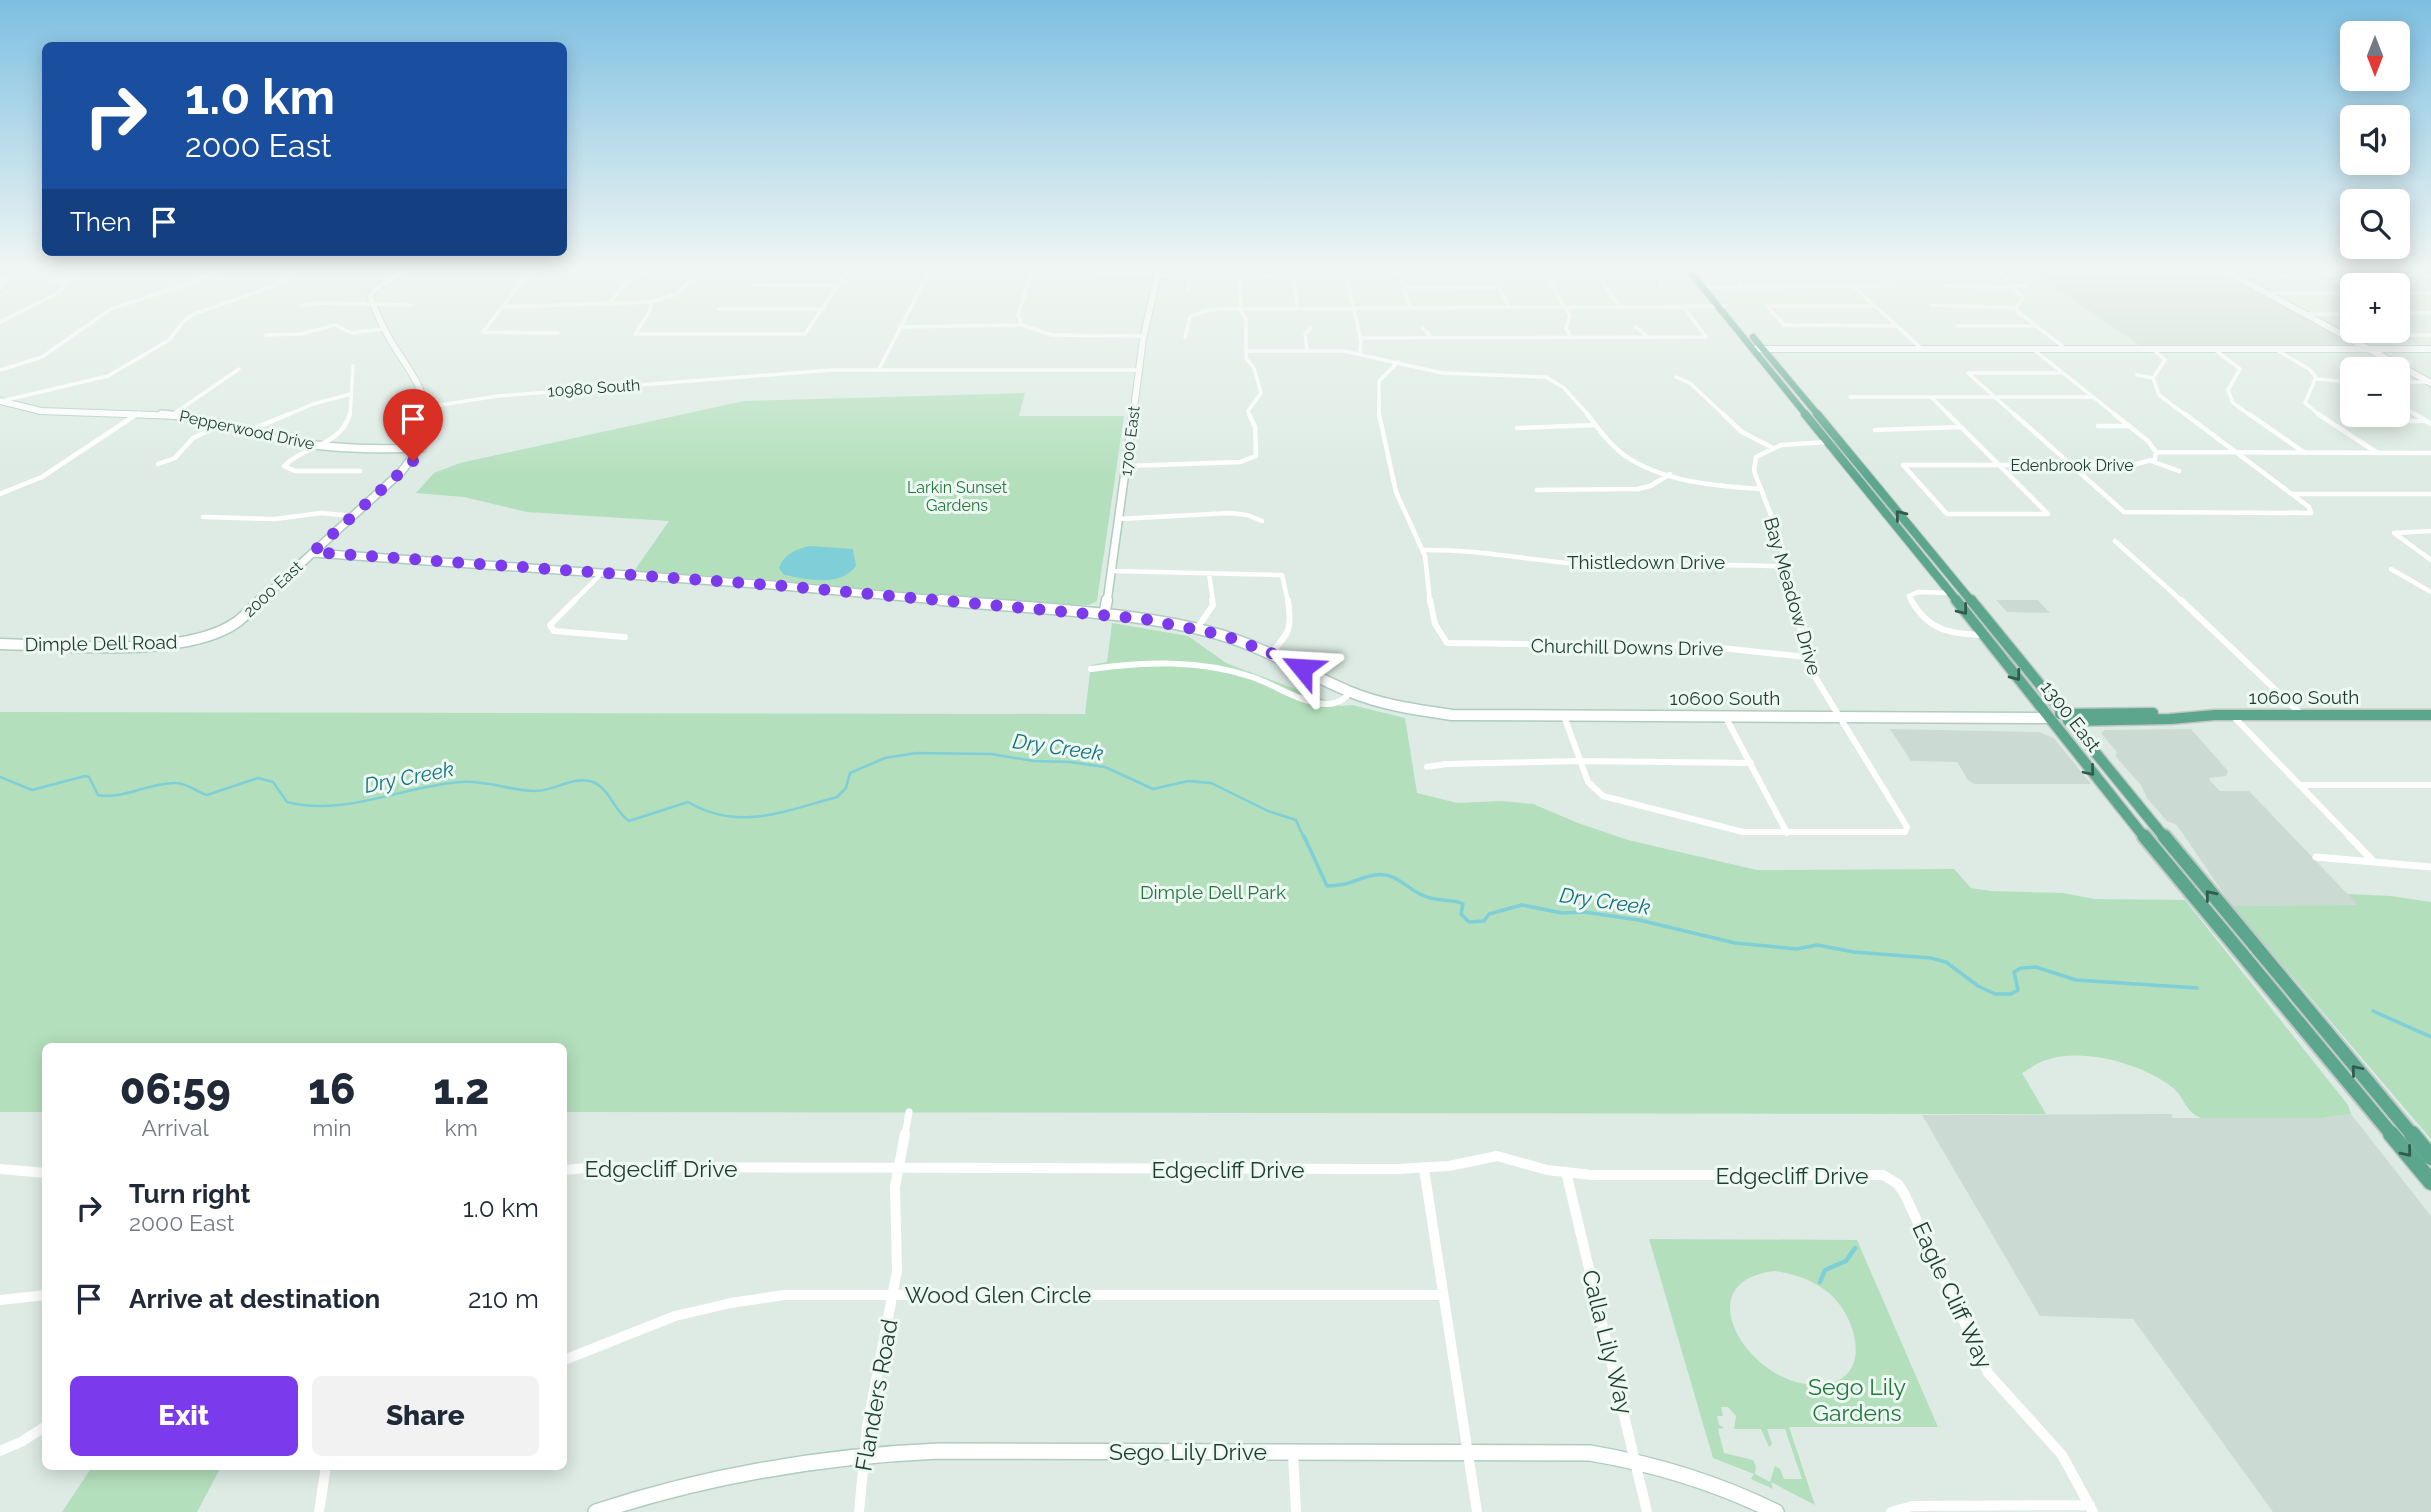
<!DOCTYPE html>
<meta charset="utf-8">
<style>
body{margin:0;font-family:Raleway,sans-serif;background:#f2f2f3;color:#1f2937;height:100vh;display:flex;flex-direction:column;font-size:26px;white-space:nowrap}
*{box-sizing:border-box;margin:0}
p{font-size:23px;color:#747a83}
.icon{flex:none;width:38px;height:38px;fill:none;stroke:currentColor;stroke-width:2;stroke-linecap:round;stroke-linejoin:round}
.map{position:relative;flex:1;overflow:hidden}
.side{position:absolute;left:42px;top:1043px;width:525px;height:427px;display:flex;flex-direction:column;background:#fff;border-radius:10px;box-shadow:0 4px 18px #0003}
.side>*{flex:none}
.hud{position:absolute;left:42px;top:42px;width:525px;height:214px;border-radius:10px;box-shadow:0 4px 18px #0003;background:#1a4fa0;color:#fff;overflow:hidden}
.needle{width:46px;rotate:180deg}
.buttons{position:absolute;left:2340px;top:21px;display:grid;gap:14px}
.buttons a{display:grid;place-items:center;width:70px;height:70px;border-radius:10px;background:#fff;box-shadow:0 4px 18px #0003;font-size:35px}
.pin{position:absolute;display:grid;place-items:center;width:60px;height:60px;color:#fff;margin:-72px -30px;border-radius:50% 50% 50% 0;rotate:-45deg;box-shadow:0 0 7px #0007}
.pin .icon{rotate:45deg}
.me{position:absolute;width:77px;margin:-38px;rotate:297deg;stroke-linejoin:round;filter:drop-shadow(0 0 5px #0008)}
.turn{display:flex;align-items:center;gap:24px;height:147px;padding:0 28px;font-size:32px}
.turn .icon{width:91px;height:91px;stroke-width:2.5}
.turn b{display:block;font-size:49px;line-height:60px}
.then{display:flex;align-items:center;height:66px;padding:0 28px;background:#0003;gap:14px;font-size:26px}
.eta{display:flex;justify-content:space-evenly;align-items:center;height:119px;text-align:center}
.eta b{font-size:42px;font-weight:800;line-height:49px}
.button{display:flex;gap:14px;margin-top:auto;padding:14px 28px}
.button a{flex:1;height:80px;border-radius:10px;background:#7c3aed;color:#fff;font-size:28px;font-weight:800;line-height:80px;text-align:center}
.button a+a{background:#f2f2f3;color:#1f2937}
ul{padding:0;list-style:none}
li{display:flex;align-items:center;gap:21px;height:91px;padding:0 28px}
li div{flex:1}
li b{display:block;font-size:26px}
li em{font-style:normal}
.map>svg:first-child{display:block}
.built{fill:#cbdbd3}
.green{fill:#b3dfbc;fill-rule:evenodd}
.water{fill:#7ecfd8}
.lines{fill:none;stroke-linecap:round;stroke-linejoin:round}
.stream-far2{stroke:#7ecfd8;stroke-width:2.5}
.stream-far1{stroke:#7ecfd8;stroke-width:3.5}
.stream{stroke:#7ecfd8;stroke-width:4.5}
.secondary-far3-casing{stroke:#afccc0;stroke-width:8}
.secondary-far2-casing{stroke:#afccc0;stroke-width:10}
.secondary-far1-casing{stroke:#afccc0;stroke-width:13}
.secondary-casing{stroke:#afccc0;stroke-width:18}
.primary-far4-casing{stroke:#c0c8c6;stroke-width:8}
.primary-far3-casing{stroke:#c0c8c6;stroke-width:10}
.primary-far2-casing{stroke:#c0c8c6;stroke-width:13}
.primary-far1-casing{stroke:#c0c8c6;stroke-width:17}
.primary-casing{stroke:#c0c8c6;stroke-width:19}
.street-far4{stroke:#fff;stroke-width:3.5}
.street-far3{stroke:#fff;stroke-width:4.5}
.street-far2{stroke:#fff;stroke-width:6}
.street-far1{stroke:#fff;stroke-width:7}
.street{stroke:#fff;stroke-width:10}
.secondary-far3{stroke:#fff;stroke-width:6}
.secondary-far2{stroke:#fff;stroke-width:7}
.secondary-far1{stroke:#fff;stroke-width:10}
.secondary{stroke:#fff;stroke-width:15}
.primary-far4{stroke:#5ca68e;stroke-width:6}
.primary-far3{stroke:#5ca68e;stroke-width:8}
.primary-far2{stroke:#5ca68e;stroke-width:10}
.primary-far1{stroke:#5ca68e;stroke-width:13}
.primary{stroke:#5ca68e;stroke-width:16}
.oneway{stroke:#305c4e}
.route{stroke:#7c3aed;stroke-width:12;stroke-dasharray:0 21.6}
.labels{text-anchor:middle;dominant-baseline:central;stroke-width:6;stroke-linejoin:round;paint-order:stroke}
.far-street-label{font-size:16px;fill:#1d3c32;stroke:#eef8f2}
.far-park-label{font-size:16px;fill:#23773e;stroke:#eef8f2}
.street-label{font-size:19px;fill:#1d3c32;stroke:#eef8f2}
.park-label{font-size:19px;fill:#23773e;stroke:#eef8f2}
.water-label{font-size:21px;font-style:italic;fill:#11737e;stroke:#eef8f2}
.near-street-label{font-size:23px;fill:#1d3c32;stroke:#eef8f2}
.near-park-label{font-size:23px;fill:#23773e;stroke:#eef8f2}
</style>
<div class="map">
<svg width="2431" height="1512" viewBox="0 0 2431 1512">
<rect width="100%" height="100%" fill="#ddebe4"/>
<path class="built" d="M2028 268H2216L2354 346H2140Z
M1996 600H2038L2050 613 2007 612Z
M1890 729 2039 732 2054 738 2091 784H1974L1968 780 1957 762 1911 761Z
M2191 729 2228 771 2226 776 2209 778 2210 781 2220 791H2249L2358 905 2232 906 2177 825 2167 821 2147 798 2141 785 2115 756 2117 752 2101 733 2105 730Z
M2172 1114V1118H2321L2351 1114 2431 1216V1512H2273L2133 1319 2040 1316 1922 1115Z"/>
<path class="green" d="M1025 393 1019 416H1124L1097 601 1089 605 1020 603 761 579 634 571 669 521 527 512 464 497 416 493 434 473 460 463 744 401Z
M1112 623 1188 636 1226 663 1341 706 1352 705 1405 718 1417 793 1457 803 1501 801 1533 804 1578 823 1628 840 1757 870 1954 869 1971 888 1991 891 2063 893 2094 899 2185 900 2348 1105 2351 1114 2321 1118H2201C2185 1112 2184 1096 2172 1087 2142 1064 2084 1047 2046 1060 2038 1062 2030 1069 2022 1073L2046 1114 564 1112V1046H46L45 1112H0V712L1085 714 1091 665 1107 662Z
M2348 894 2391 896 2431 902V1139L2232 906 2357 905Z
M1649 1239 1857 1240 1938 1427H1789L1815 1505 1771 1482 1773 1489 1751 1479 1754 1474 1713 1458ZM1775 1271C1795 1274 1813 1280 1829 1293 1859 1319 1874 1383 1818 1385 1750 1387 1683 1281 1775 1271ZM1721 1407H1728L1736 1416 1734 1429H1761L1769 1447 1772 1444 1767 1429H1785L1802 1479H1784L1780 1469 1775 1466 1770 1482 1755 1474 1756 1467 1753 1460 1724 1453 1718 1429 1725 1428 1719 1425 1717 1416H1723Z
M92 1467V1466L221 1467 197 1512H62Z"/>
<path class="water" d="M810 546 853 549 856 566C839 588 808 579 784 575L779 568C784 554 796 549 810 546Z"/>
<g class="lines">
<path class="stream-far2" d="M0 777 32 790 85 776 89 777 98 795C124 800 149 782 176 783 188 783 196 792 207 795L258 778 273 782 287 802C344 817 403 786 461 782 487 780 510 791 536 791 555 791 574 775 593 782 610 789 614 811 629 821L688 802C739 832 784 811 837 797L846 788 850 773 885 758 916 753 991 754 1034 761 1070 762 1105 767 1153 789 1188 781 1211 783 1268 811 1296 820 1304 838"/>
<path class="stream-far1" d="M1304 836 1327 886C1350 886 1357 878 1375 875 1395 872 1404 886 1420 894 1437 903 1450 898 1463 904L1461 914 1469 922 1484 921 1489 914 1522 905 1562 913 1584 912 1639 920 1735 943 1797 949 1817 945 1854 952 1931 958 1946 962 1978 986 1995 994H2011L2018 990 2014 972 2021 968 2036 967 2076 980 2197 988
M2373 1011 2431 1037"/>
<path class="stream" d="M1820 1282 1825 1270 1846 1261 1855 1248"/>
<g class="secondary-far3-casing">
<path id="secondary-far3" d="M407 268 375 289 370 296C376 312 382 327 391 341 405 365 425 387 427 416
M2221 268 2431 383
M0 277 5 280 0 288
M1753 349H2431
M0 401 41 411 180 416
M1133 416 1143 339 1159 268"/>
</g>
<g class="secondary-far2-casing">
<path id="secondary-far2" d="M162 414C204 417 242 431 283 440 329 449 376 450 422 448
M313 553 772 585 960 602
M259 602 401 472C415 454 429 438 427 414
M1107 602 1133 414"/>
</g>
<g class="secondary-far1-casing">
<path id="secondary-far1" d="M941 600C1030 609 1136 610 1221 635 1266 648 1305 673 1348 691 1381 705 1417 710 1452 715L2048 718
M1104 615 1107 600
M0 644C62 645 186 659 237 622 245 616 253 607 261 600"/>
</g>
<g class="secondary-casing">
<path id="secondary" d="M596 1512C709 1475 821 1456 939 1451L1590 1453C1655 1464 1717 1483 1776 1512"/>
</g>
<g class="primary-far4-casing">
<path id="primary-far4" d="M1687 268 1807 416
M1753 337 1819 416"/>
</g>
<g class="primary-far3-casing">
<path id="primary-far3" d="M1805 414 1958 602
M1817 414 1972 602"/>
</g>
<g class="primary-far2-casing">
<path id="primary-far2" d="M1956 600 2145 838
M1971 600 2165 838
M2060 714 2153 713
M2068 721 2170 719 2215 715H2431"/>
</g>
<g class="primary-far1-casing">
<path id="primary-far1" d="M2144 836 2393 1136
M2164 836 2413 1136"/>
</g>
<g class="primary-casing">
<path id="primary" d="M2391 1134 2431 1182
M2412 1134 2431 1157"/>
</g>
<path class="street-far4" d="M509 268H724
M532 268 483 332 558 333
M1033 268 1018 315 1022 325 1052 335 1143 336
M1393 268 1400 277 1410 307
M1541 268 1570 316 1566 328 1571 338
M1593 268 1619 306
M1652 268 1662 280 1661 285
M1725 268 1744 287
M1869 268 1888 286
M1999 268 2013 289 2023 298 2016 308 2018 312 2066 349
M1932 270 1934 268
M1096 273H1158
M1158 275H1399
M1239 275 1241 311 1246 319V358L1254 368 1261 393 1248 411 1250 416
M1293 275 1297 307
M1346 275 1361 341 1360 353
M2235 275H2431
M584 281 583 277 592 268
M755 285H839
M2011 285 2025 286
M1944 286 2011 287
M1404 287 1499 288 1509 306
M1702 287 1888 286
M1854 287 1922 349
M1188 290 1190 275
M2267 293H2352
M2398 293H2431
M651 302 650 311 635 334H805L849 268
M608 304 628 282 650 268
M1932 305 2016 308
M302 306 318 303 411 305
M1767 306 1784 325 1896 326
M1767 306H1874
M502 307 651 302 677 294 702 268
M718 309H824
M2398 313H2431
M2305 314H2352
M0 322 58 293 72 278 55 282 66 283
M1957 326H2034
M901 327 1022 325
M1636 327 1649 338
M1423 328 1432 338
M266 335 301 334 335 325 352 333 382 329
M2345 335H2431
M1185 337 1190 317 1204 311 1220 309 1727 306
M1361 338 1706 337 1683 306
M2033 349 2117 416
M2153 349 2165 360 2153 378 2159 395 2187 416
M2214 349 2240 369 2228 390 2233 403 2251 416
M2275 349 2309 369 2316 377 2305 403 2321 416
M1246 351H1344L1442 373 1546 377 1564 388 1589 416
M1307 351 1305 334 1311 328
M879 369 931 268
M0 370 42 357 111 309 199 280 224 268
M1968 373 2016 416
M1968 373H2063
M2137 375 2153 378
M1676 377 1690 383 1725 416
M2316 379 2352 382
M2398 382H2429
M1850 397H2093
M1931 397 1950 416
M2 401 108 376 169 340 185 320 194 314 274 286 301 268
M2398 404 2418 416
M427 407 498 396 833 370H1139
M172 415 239 369
M135 416 139 413
M285 416 313 404 351 394
M350 416 353 366
M1379 416V381L1398 362"/>
<path class="street-far3" d="M350 414C340 447 305 445 284 466L295 471H360
M1379 414 1396 492 1425 556 1430 602
M1587 414C1598 428 1609 444 1624 455 1662 482 1715 486 1761 489
M1723 414 1742 432 1771 447
M1948 414 2048 514
M2014 414 2124 512 2311 513 2309 507 2185 414
M2114 414 2148 441 2156 452
M2249 414 2305 453
M2318 414 2376 452
M2415 414 2431 424
M2399 421H2424
M2098 426H2129
M1517 428 1595 425
M1875 430 1961 427
M248 431 289 414
M2156 452 2431 453
M2151 461 2179 471
M158 464 175 458 193 438 222 424
M1903 465H2133L2155 459 2156 452
M1903 465 1947 514H2048
M1127 466 1240 462 1256 456 1255 427 1249 414
M1537 490 1638 489 1650 486 1670 474
M0 494 42 477 137 414
M2293 494H2431
M203 517 275 519 321 513 353 516
M1119 519 1230 513 1247 515 1262 521
M2394 533 2431 560
M2394 533 2431 531
M2115 541 2183 602
M1423 550C1481 549 1536 562 1593 565 1658 569 1722 562 1786 567
M2391 569 2431 592
M1113 571 1282 575 1288 602
M1209 573 1213 602
M573 602 602 573
M1794 602 1779 536 1754 471 1756 457 1781 445 1828 442
M1912 602 1909 596 1918 592 1949 593"/>
<path class="street-far2" d="M575 600 550 625 554 631 625 637
M1430 600 1435 624 1447 643 1703 646 1806 657
M1911 600C1929 631 1950 634 1983 635
M2181 600 2302 715
M1197 628 1213 605 1212 600
M1271 653C1290 632 1292 629 1288 600
M1091 669C1145 662 1199 659 1252 677 1276 685 1301 704 1328 704 1338 704 1344 699 1351 692
M2232 715 2351 838
M1564 716 1588 782 1603 796 1743 832H1905L1907 827 1809 667 1794 600
M1725 716 1787 833
M1427 767 1446 764 1580 761 1751 763
M2300 785H2431"/>
<path class="street-far1" d="M2349 836 2372 860
M2316 857 2431 867
M905 1136 909 1112"/>
<path class="street" d="M0 1169 46 1173
M1424 1169 1477 1512
M564 1170 597 1167 1397 1169 1449 1166 1497 1156 1547 1170 1591 1175H1883L1898 1184 1905 1195 1988 1373 2062 1455 2093 1512
M1566 1172 1647 1512
M0 1300 46 1295
M564 1360 675 1316 731 1303 784 1295H1443
M0 1451 21 1442 46 1426
M1293 1453 1296 1512
M319 1512 326 1466
M859 1512 867 1427 897 1271 895 1187 905 1134
M1891 1512 1912 1506 2090 1505"/>
<use href="#secondary-far3" class="secondary-far3"/>
<use href="#secondary-far2" class="secondary-far2"/>
<use href="#secondary-far1" class="secondary-far1"/>
<use href="#secondary" class="secondary"/>
<use href="#primary-far4" class="primary-far4"/>
<use href="#primary-far3" class="primary-far3"/>
<use href="#primary-far2" class="primary-far2"/>
<use href="#primary-far1" class="primary-far1"/>
<use href="#primary" class="primary"/>
</g>
<defs><path id="oneway-chevron" d="M-2-3.5L2.5 0L-2 3.5" fill="none" stroke-width="1.6" stroke-linecap="round" stroke-linejoin="round" transform="scale(1.75)"/></defs>
<g class="oneway">
<use href="#oneway-chevron" transform="translate(1900 515) rotate(-129)"/>
<use href="#oneway-chevron" transform="translate(1963 610) rotate(51)"/>
<use href="#oneway-chevron" transform="translate(2016 676) rotate(53)"/>
<use href="#oneway-chevron" transform="translate(2090 771) rotate(50)"/>
<use href="#oneway-chevron" transform="translate(2210 895) rotate(-129)"/>
<use href="#oneway-chevron" transform="translate(2356 1070) rotate(-130)"/>
<use href="#oneway-chevron" transform="translate(2407 1152) rotate(51)"/>
</g>
<linearGradient id="sky" x2="0" y2="1"><stop stop-color="#7dbfe2"/><stop offset="0.56" stop-color="#f0f6f3"/><stop offset="1" stop-color="#f0f6f3" stop-opacity="0"/></linearGradient>
<rect width="2431" height="479" fill="url(#sky)"/>
<g class="lines">
<path class="route" d="M413 461 313 552 772 585 1144 619 1223 635 1271 653 1302 668"/>
</g>
<g class="labels">
<g class="far-street-label">
<text transform="translate(594 388) rotate(-4)">10980 South</text>
<text transform="translate(247 430) rotate(12)">Pepperwood Drive</text>
<text transform="translate(1130 441) rotate(-83)">1700 East</text>
<text x="2072" y="465">Edenbrook Drive</text>
<text transform="translate(273 589) rotate(-43)">2000 East</text>
</g>
<g class="far-park-label">
<text x="957" y="487">Larkin Sunset<tspan x="957" dy="18">Gardens</tspan></text>
</g>
<g class="street-label">
<text x="1646" y="562">Thistledown Drive</text>
<text transform="translate(1793 596) rotate(74)">Bay Meadow Drive</text>
<text transform="translate(101 643) rotate(-1)">Dimple Dell Road</text>
<text transform="translate(1627 647) rotate(1)">Churchill Downs Drive</text>
<text x="2304" y="697">10600 South</text>
<text x="1725" y="698">10600 South</text>
<text transform="translate(2071 716) rotate(52)">1300 East</text>
</g>
<g class="park-label">
<text x="1213" y="892">Dimple Dell Park</text>
</g>
<g class="water-label">
<text transform="translate(1058 747) rotate(8)">Dry Creek</text>
<text transform="translate(409 777) rotate(-11)">Dry Creek</text>
<text transform="translate(1605 901) rotate(8)">Dry Creek</text>
</g>
<g class="near-street-label">
<text x="661" y="1168">Edgecliff Drive</text>
<text x="1228" y="1169">Edgecliff Drive</text>
<text x="1792" y="1175">Edgecliff Drive</text>
<text x="998" y="1294">Wood Glen Circle</text>
<text transform="translate(1953 1295) rotate(65)">Eagle Cliff Way</text>
<text transform="translate(1608 1342) rotate(76)">Calla Lily Way</text>
<text transform="translate(876 1395) rotate(-80)">Flanders Road</text>
<text x="1188" y="1451">Sego Lily Drive</text>
</g>
<g class="near-park-label">
<text x="1857" y="1386">Sego Lily<tspan x="1857" dy="26">Gardens</tspan></text>
</g>
</g>
</svg>
<div class="buttons">
<a><svg class="needle" viewBox="-14 -14 28 28"><path d="M0-13l5 13h-10z" fill="#e53935"/><path d="M0 13l5-13h-10z" fill="#747a83"/></svg></a>
<a><svg class="icon" aria-label="sound" viewBox="0 0 24 24"><path d="M4 9h4l5-4v14l-5-4H4zM17 9q2 3 0 6"/></svg></a>
<a><svg class="icon" aria-label="search" viewBox="0 0 24 24"><circle cx="10" cy="10" r="6"/><path d="M15 15l6 6"/></svg></a>
<a>+</a>
<a>−</a>
</div>
<div class="pin" style="left:413px;top:461px;background:#d93025"><svg class="icon" aria-label="arrive" viewBox="0 0 24 24"><path d="M6 21V4h12l-3 4 3 4H6"/></svg></div>
<svg class="me" style="left:1302px;top:668px" viewBox="-20 -20 40 40"><path d="M0-17L14 15 0 8-14 15z" fill="#7c3aed" stroke="#fff" stroke-width="4"/></svg>
<div class="hud">
<div class="turn"><svg class="icon" aria-label="right" viewBox="0 0 24 24"><path d="M7 20v-9h11M14 6l5 5-5 5"/></svg><div><b>1.0 km</b>2000 East</div></div>
<div class="then">Then<svg class="icon" aria-label="arrive" viewBox="0 0 24 24"><path d="M6 21V4h12l-3 4 3 4H6"/></svg></div>
</div>
<section class="side">
<div class="eta">
<div><b>06:59</b><p>Arrival</p></div>
<div><b>16</b><p>min</p></div>
<div><b>1.2</b><p>km</p></div>
</div>
<ul>
<li><svg class="icon" aria-label="right" viewBox="0 0 24 24"><path d="M7 20v-9h11M14 6l5 5-5 5"/></svg><div><b>Turn right</b><p>2000 East</p></div><em>1.0 km</em></li>
<li><svg class="icon" aria-label="arrive" viewBox="0 0 24 24"><path d="M6 21V4h12l-3 4 3 4H6"/></svg><div><b>Arrive at destination</b></div><em>210 m</em></li>
</ul>
<div class="button"><a>Exit</a><a>Share</a></div>
</section>
</div>
